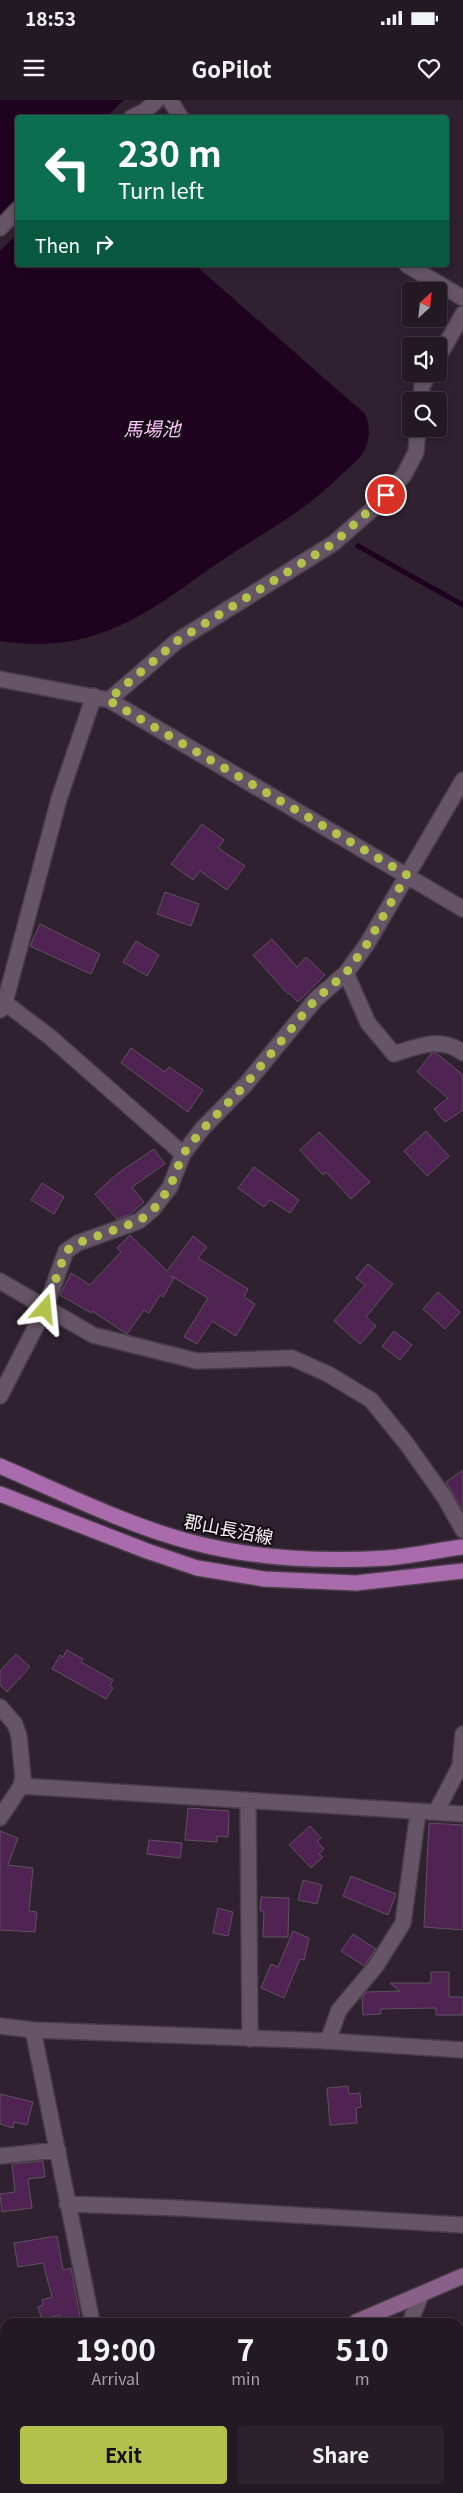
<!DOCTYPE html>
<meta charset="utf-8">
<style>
body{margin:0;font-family:Georgia,"Noto Sans JP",serif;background:#2b222b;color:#f1f3f6;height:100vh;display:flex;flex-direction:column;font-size:19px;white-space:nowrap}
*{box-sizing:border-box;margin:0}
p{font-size:16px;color:#a3a0a6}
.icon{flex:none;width:28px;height:28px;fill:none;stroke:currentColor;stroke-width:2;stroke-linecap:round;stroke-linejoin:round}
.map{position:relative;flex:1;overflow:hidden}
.sheet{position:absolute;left:0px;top:2218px;width:464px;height:176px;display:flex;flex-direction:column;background:#231923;border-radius:15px 15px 0 0;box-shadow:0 2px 8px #0003,0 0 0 1px #403841}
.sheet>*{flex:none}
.banner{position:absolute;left:15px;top:15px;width:434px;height:152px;border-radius:5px;box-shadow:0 2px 8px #0003,0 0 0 1px #403841;background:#0b6e4f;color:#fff;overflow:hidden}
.needle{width:32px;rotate:27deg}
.tools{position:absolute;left:402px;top:182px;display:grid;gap:10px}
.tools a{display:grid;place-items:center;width:45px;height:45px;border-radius:5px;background:#231923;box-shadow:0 2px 8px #0003,0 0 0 1px #403841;font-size:25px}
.pin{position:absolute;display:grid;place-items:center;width:42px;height:42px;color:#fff;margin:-21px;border:2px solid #fff;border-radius:50%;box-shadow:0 1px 5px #0007}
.me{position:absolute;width:55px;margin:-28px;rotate:18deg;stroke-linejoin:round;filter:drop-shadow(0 0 4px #0008)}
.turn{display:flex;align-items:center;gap:18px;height:105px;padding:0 20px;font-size:22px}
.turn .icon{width:65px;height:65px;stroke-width:2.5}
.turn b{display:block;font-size:35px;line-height:42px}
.then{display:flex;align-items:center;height:48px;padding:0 20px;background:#0003;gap:10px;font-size:19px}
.eta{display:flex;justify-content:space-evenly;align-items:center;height:85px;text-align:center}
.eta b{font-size:30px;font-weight:700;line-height:35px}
.button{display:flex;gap:10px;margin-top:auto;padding:10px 20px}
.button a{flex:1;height:58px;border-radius:5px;background:#b3c24b;color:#111;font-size:20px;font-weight:700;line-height:58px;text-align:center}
.button a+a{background:#2b222b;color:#f1f3f6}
.status{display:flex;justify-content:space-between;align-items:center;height:35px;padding:0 25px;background:#231923;direction:ltr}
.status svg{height:14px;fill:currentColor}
header{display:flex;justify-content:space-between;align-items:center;height:65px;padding:0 20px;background:#231923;font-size:22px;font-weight:700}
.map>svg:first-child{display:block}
.water{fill:#1f0120}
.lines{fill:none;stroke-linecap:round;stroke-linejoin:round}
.stream{stroke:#1f0120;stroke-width:5}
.building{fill:#502452;stroke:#615161}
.minor-casing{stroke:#493d49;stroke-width:18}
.tertiary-casing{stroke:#493d49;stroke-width:18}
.secondary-casing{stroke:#493d49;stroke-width:18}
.primary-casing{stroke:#493d49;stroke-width:18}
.path{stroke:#827682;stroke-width:3;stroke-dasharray:4 2.5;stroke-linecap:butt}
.minor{stroke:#656;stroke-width:15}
.tertiary{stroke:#656;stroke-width:15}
.secondary{stroke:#886089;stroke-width:15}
.primary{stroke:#aa6bad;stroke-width:15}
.route{stroke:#b3c24b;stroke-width:9;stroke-dasharray:0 16.2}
.labels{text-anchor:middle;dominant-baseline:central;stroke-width:4;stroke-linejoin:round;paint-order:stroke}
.street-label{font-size:18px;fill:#fbf1fa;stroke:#130d13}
.water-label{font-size:19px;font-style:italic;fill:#fdc4fe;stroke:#130d13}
</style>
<div class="status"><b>18:53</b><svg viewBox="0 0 49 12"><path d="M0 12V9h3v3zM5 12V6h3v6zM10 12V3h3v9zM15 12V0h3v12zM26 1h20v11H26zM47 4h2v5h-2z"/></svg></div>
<header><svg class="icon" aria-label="menu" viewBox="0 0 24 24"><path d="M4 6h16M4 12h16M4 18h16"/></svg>GoPilot<svg class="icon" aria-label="heart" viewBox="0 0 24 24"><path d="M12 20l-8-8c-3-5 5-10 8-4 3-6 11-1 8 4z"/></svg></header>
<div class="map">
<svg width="463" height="2393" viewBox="0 0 463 2393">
<rect width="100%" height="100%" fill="#2f212f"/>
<path class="water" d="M0 0H124L106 17 18 18 17 103 0 120Z
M17 134 18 165H195L365 314C371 327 370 343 362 354 356 362 348 369 341 375 304 412 266 431 224 459 185 485 146 518 101 533 69 545 34 546 0 541V151Z"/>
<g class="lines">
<path class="stream" d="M358 446 463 505"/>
</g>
<path class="building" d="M202 724 224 740 218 748 245 766 227 790 200 771 193 780 171 764Z
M165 792 199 804 191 826 157 814Z
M40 824 100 854 91 874 30 846Z
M272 839 297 867 306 857 325 875 298 902 289 893 288 894 253 855Z
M136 841 159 855 147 876 123 862Z
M131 948 165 972 169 967 203 990 188 1012 121 963Z
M432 953H436L463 975V1010L445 1022 434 1009 448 998 417 972Z
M426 1031 449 1056 427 1076 404 1051Z
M319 1032 370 1082 351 1099 326 1072 323 1075 300 1050Z
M154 1049 165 1064 132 1087 144 1102 129 1115 117 1119 95 1094 117 1074Z
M254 1067 299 1100 290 1113 270 1100 264 1107 238 1088Z
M42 1083 64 1097 54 1114 31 1100Z
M130 1135 167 1171 193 1136 207 1147 198 1158 248 1189 244 1197 255 1204 236 1236 212 1221 197 1244 184 1237 208 1198 171 1176 174 1178 163 1197 160 1195 149 1213 144 1210 127 1234 92 1211 91 1213 60 1195 71 1173 90 1185 121 1152 117 1148Z
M368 1164 393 1184 366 1217 376 1226 360 1244 334 1221 365 1185 356 1178Z
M438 1192 460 1212 445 1229 423 1209Z
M394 1231 412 1245 400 1260 382 1246Z
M463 1370V1411L446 1382Z
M67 1550 83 1559 81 1562 113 1580 110 1586 113 1588 106 1599 52 1569 60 1555 63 1557Z
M16 1554 30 1567 7 1592 0 1585V1571Z
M188 1708 229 1711 228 1737 217 1736V1742L185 1740Z
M429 1723 463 1725V1830L424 1827Z
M310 1726 321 1738 317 1741 324 1749 319 1754 323 1757 311 1768 289 1745Z
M0 1731 18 1738 8 1765 33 1768 29 1811 37 1812 35 1832 0 1830Z
M149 1740 182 1743 180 1758 147 1754Z
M351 1776 396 1794 388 1815 343 1796Z
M303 1780 322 1785 317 1804 298 1800Z
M261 1797 289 1798 288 1837H263L264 1811H260Z
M218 1808 233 1812 228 1836 213 1833Z
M293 1831 309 1838 304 1860 300 1859 284 1898 261 1888 271 1864 278 1867Z
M353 1834 376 1849 364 1866 341 1851Z
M431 1872H449V1897H463V1915H436V1908L381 1909V1914L363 1915 362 1898 366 1892 400 1891 390 1883H431Z
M348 1986 349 1994 360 1993 361 2007 356 2008 357 2023 330 2025 327 1988Z
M0 1994 33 2002 27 2025 14 2022 13 2028 0 2024Z
M43 2061 45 2077 28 2079 32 2108 2 2112 0 2094 15 2092 12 2064Z
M57 2136 63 2170 71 2168 81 2222H61L59 2215 42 2220 38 2207 43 2205 42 2200 52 2197 43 2163 18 2167 14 2143Z"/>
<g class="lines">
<g class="minor-casing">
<path id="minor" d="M170 0 181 18
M131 18 145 11 157 0
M0 128 18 109
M407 165 463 198
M439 256 463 214
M421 301 422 286 429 274
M0 579 109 600 463 809
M109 600 177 541 334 443 377 405 404 375 416 352 418 329
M346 873 368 923 394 954C418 946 442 936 463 953
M0 899 50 937 183 1054
M0 910 5 902 59 699 94 596
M0 1181 93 1235 197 1261 292 1258 328 1274 371 1300 406 1343 445 1398 463 1430
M0 1296 45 1209 66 1151 78 1143 139 1121 153 1109 170 1087 183 1054 202 1029 246 984 315 900 346 873 367 844 463 680
M0 1607 15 1624 19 1636 23 1678 21 1686 0 1718
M21 1686 463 1714
M248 1701 250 1939
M436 1712 460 1666 463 1634
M33 1930 92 2222
M328 1941 339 1910 376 1866 403 1823 418 1712
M0 2056 58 2050
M67 2104 178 2108 463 2125
M410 2222 421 2195
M272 2389 280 2393
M339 2393 341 2389"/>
</g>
<g class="tertiary-casing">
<path id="tertiary" d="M0 1926 33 1930 328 1941 463 1950"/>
</g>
<g class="secondary-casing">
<path id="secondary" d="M356 2222 463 2176
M0 2374 5 2372"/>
</g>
<g class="primary-casing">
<path id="primary" d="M0 1366C60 1392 129 1426 191 1442 255 1459 322 1462 388 1458 413 1456 438 1450 463 1447
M0 1394 147 1451 197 1468 264 1479 356 1483 463 1471"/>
</g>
<path class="path" d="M0 2259 5 2260
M30 2393V2389"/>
<use href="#minor" class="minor"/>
<use href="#tertiary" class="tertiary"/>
<use href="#secondary" class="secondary"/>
<use href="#primary" class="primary"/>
</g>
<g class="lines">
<path class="route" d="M45 1209 66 1151 78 1143 139 1121 154 1109 170 1087 183 1054 202 1030 246 984 315 900 346 873 367 844 407 775 108 600 177 541 334 443 386 395"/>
</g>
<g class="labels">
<g class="street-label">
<text transform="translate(229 1428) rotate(11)">郡山長沼線</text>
</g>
<g class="water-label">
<text x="152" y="327">馬場池</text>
</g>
</g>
</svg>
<div class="tools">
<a><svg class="needle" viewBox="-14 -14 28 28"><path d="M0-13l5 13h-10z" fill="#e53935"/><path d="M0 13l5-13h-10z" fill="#a3a0a6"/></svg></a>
<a><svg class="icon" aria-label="sound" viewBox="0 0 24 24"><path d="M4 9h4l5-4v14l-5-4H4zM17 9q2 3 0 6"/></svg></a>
<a><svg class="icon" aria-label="search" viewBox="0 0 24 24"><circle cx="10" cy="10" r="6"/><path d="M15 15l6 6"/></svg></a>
</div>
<div class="pin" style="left:386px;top:395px;background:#d93025"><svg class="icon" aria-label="arrive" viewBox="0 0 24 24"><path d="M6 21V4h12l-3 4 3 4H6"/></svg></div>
<svg class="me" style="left:45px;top:1209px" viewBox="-20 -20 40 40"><path d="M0-17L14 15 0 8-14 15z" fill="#b3c24b" stroke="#fff" stroke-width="4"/></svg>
<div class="banner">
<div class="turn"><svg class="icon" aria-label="left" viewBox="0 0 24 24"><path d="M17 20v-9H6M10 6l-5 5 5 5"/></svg><div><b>230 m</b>Turn left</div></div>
<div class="then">Then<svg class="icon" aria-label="right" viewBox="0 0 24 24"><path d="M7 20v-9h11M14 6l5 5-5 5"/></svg></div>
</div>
<section class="sheet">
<div class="eta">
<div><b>19:00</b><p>Arrival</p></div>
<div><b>7</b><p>min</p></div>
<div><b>510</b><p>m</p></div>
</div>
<div class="button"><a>Exit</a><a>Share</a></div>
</section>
</div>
